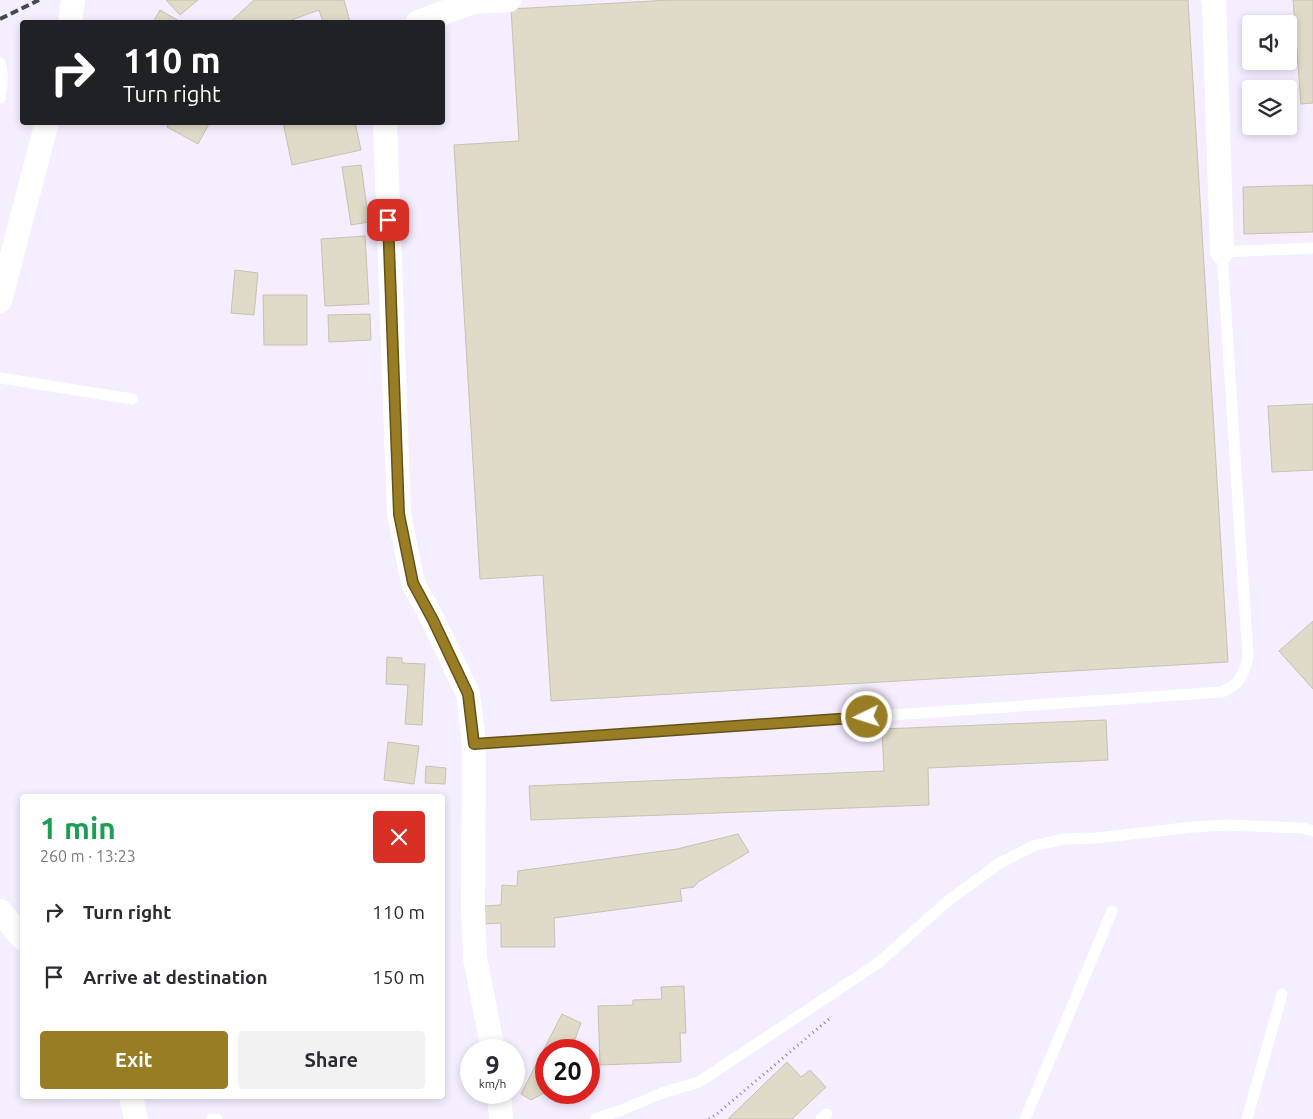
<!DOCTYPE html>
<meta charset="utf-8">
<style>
body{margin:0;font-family:Ubuntu,sans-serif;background:#f2f2f3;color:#2b2b33;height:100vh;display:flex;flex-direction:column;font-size:19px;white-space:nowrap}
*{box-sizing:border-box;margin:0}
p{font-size:16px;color:#7c7c81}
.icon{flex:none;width:28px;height:28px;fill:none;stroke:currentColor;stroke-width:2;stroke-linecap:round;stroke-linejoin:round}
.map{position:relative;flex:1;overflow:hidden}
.panel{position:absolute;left:20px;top:794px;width:425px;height:305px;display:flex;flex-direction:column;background:#fff;border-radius:5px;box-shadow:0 2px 8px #0003}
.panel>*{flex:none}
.hud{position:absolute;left:20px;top:20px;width:425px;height:105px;border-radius:5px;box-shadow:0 2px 8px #0003;background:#202124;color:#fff;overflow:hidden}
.controls{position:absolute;left:1242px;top:15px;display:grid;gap:10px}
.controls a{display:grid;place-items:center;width:55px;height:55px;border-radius:5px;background:#fff;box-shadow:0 2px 8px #0003;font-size:25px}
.speed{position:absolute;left:460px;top:1039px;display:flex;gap:10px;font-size:25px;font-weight:700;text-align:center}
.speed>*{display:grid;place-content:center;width:65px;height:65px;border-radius:50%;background:#fff;box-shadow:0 2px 8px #0003;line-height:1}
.speed small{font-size:12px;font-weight:400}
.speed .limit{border:8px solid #d22;background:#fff;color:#111}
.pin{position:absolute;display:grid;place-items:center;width:42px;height:42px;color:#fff;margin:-21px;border-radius:10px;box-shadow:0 2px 8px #0006}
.me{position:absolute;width:55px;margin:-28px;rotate:266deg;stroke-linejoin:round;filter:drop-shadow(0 0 4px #0008)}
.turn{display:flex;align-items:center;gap:18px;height:105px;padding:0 20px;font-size:22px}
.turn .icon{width:65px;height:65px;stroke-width:2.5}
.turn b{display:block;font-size:35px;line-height:42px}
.round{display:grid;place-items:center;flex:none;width:52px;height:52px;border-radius:5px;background:#f2f2f3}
.summary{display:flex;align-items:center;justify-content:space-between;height:85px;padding:0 20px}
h1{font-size:30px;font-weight:700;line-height:38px;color:#1e9e55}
.cta{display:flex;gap:10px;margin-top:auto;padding:10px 20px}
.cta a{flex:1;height:58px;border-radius:5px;background:#987d25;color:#fff;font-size:20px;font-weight:700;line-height:58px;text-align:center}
.cta a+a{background:#f2f2f3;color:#2b2b33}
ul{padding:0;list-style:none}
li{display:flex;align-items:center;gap:15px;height:65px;padding:0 20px}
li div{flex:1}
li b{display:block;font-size:19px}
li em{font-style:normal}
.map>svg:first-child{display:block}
.building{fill:#e0dac9;stroke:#c7c2b1}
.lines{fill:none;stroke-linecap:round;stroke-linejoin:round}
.path{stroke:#86828d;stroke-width:3;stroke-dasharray:1 4;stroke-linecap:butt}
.lane{stroke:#fff;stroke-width:11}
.street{stroke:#fff;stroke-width:24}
.rail{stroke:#49464e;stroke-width:4;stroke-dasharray:8 4;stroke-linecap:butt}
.route-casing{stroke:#635118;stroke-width:12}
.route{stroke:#987d25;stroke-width:9}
</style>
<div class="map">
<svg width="1313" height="1119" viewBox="0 0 1313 1119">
<rect width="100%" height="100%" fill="#f5eeff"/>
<path class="building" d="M166 0H198L180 15Z
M254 0H344L350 22H323L319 10 294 19 289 22H230Z
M670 0H1188L1228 662 551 701 543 575 480 579 454 145 519 141 511 9Z
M1293 0H1313V103L1301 104Z
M160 10 179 21V22H153Z
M169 122H210L198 144 167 127Z
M283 122H355L361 150 292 165Z
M361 165 369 222 351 225 342 167Z
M1313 185V232L1244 234 1243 187Z
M365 236 369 304 325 306 321 239Z
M235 270 258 273 254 315 231 313Z
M263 295H307V345H264Z
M370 314 371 340 329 342 328 315Z
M1313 404V470L1272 472 1268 406Z
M1313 621V689L1279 651Z
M387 657 402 658V663L425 664 422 725 405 724 408 685 386 684Z
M1106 720 1108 760 928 768 929 805 531 820 529 786 884 771 882 729Z
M388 742 419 746 414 784 384 780Z
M426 766 446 768 445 784 425 783Z
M738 834 749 852 698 882 694 887 680 889 682 901 554 918 555 947H501V923L483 924V906L501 905 502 885 517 886 518 871 677 849Z
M684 986 686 1033H680L681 1062 600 1065 598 1006 633 1005V1000L662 999 661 987Z
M562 1014 581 1023 571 1050H546V1092L531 1100 521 1094Z
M787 1062 801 1077 810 1070 826 1087 792 1119H728Z"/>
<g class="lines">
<path class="path" d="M709 1119 718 1113 829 1019"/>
<path class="lane" d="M0 63C4 74 2 87 0 98
M0 378 132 399
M474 744 1222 692C1241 683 1242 677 1248 658L1222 252 1313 248
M211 1119H217
M595 1119 622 1110 662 1093 699 1082 877 964 949 900 1000 863 1033 846 1064 839 1097 838 1193 827 1226 825 1302 828 1313 831
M821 1119 827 1114
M1025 1119 1112 911
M1247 1119 1282 994"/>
<path class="street" d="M1213 0 1214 2 1222 252
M70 22 73 0
M418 22 473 2 509 0
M385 122 399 514 413 583 433 620 468 694 474 744 473 909 475 958 493 1050
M0 301 47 122
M0 911 22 938
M499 1092 501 1119
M131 1096 136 1119"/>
<path class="rail" d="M0 19 39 0"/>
</g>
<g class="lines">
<g class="route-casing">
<path id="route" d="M388 220 399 514 413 583 433 620 468 694 474 744 867 717"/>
</g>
<use href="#route" class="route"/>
</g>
</svg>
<div class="controls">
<a><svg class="icon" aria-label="sound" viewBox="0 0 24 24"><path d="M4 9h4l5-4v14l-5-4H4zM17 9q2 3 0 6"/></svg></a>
<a><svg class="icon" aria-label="layers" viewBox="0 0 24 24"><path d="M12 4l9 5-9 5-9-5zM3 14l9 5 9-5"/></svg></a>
</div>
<div class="speed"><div>9<small>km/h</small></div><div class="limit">20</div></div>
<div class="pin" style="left:388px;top:220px;background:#d93025"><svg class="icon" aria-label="arrive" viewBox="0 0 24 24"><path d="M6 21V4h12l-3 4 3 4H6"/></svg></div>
<svg class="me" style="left:867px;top:717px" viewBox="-20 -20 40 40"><circle r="17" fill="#987d25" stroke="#fff" stroke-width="3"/><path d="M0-11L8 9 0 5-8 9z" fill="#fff"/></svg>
<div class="hud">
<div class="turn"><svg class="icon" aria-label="right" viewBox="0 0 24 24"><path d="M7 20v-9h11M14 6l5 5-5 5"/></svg><div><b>110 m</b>Turn right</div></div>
</div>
<section class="panel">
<div class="summary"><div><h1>1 min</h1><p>260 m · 13:23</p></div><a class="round" style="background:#d93025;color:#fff"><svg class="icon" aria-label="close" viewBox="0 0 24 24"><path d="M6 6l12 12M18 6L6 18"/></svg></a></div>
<ul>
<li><svg class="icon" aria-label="right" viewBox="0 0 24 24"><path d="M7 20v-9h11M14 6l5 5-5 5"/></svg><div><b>Turn right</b></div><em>110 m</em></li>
<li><svg class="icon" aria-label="arrive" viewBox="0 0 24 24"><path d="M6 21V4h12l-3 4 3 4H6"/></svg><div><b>Arrive at destination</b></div><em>150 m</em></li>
</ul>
<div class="cta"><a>Exit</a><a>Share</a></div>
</section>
</div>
